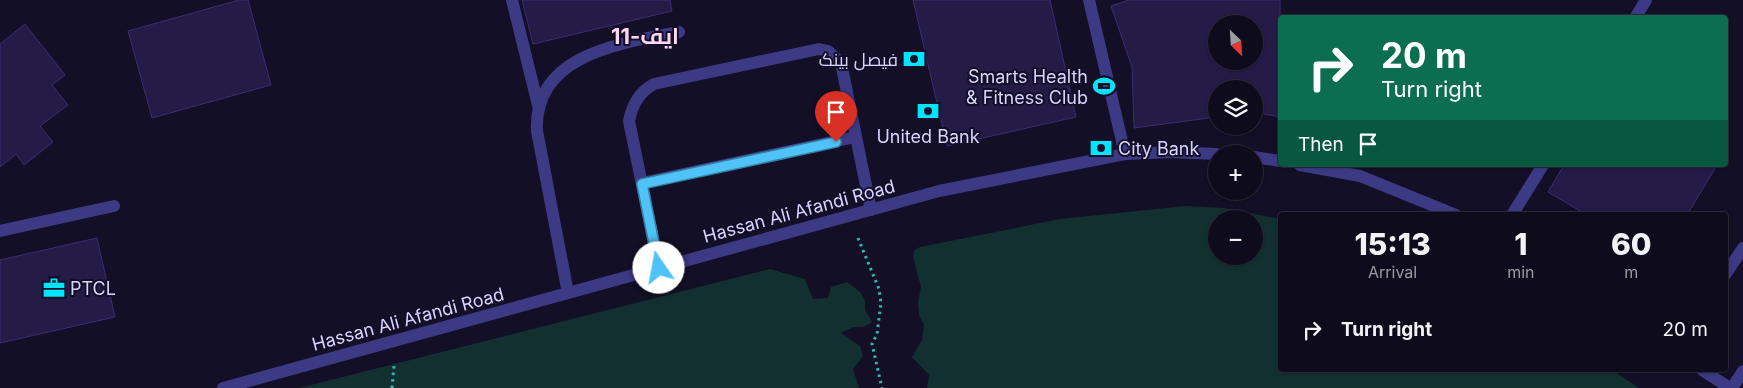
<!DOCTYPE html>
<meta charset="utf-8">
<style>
body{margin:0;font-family:Inter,Cairo,sans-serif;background:#1c1929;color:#f1f3f6;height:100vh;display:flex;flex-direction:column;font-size:19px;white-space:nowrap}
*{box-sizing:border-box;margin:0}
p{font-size:16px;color:#9b9ba3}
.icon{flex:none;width:28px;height:28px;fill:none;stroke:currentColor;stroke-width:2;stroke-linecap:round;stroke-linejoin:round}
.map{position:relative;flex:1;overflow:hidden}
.drawer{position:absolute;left:1278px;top:212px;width:450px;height:160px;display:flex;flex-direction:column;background:#0e0b1c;border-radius:5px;box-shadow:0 1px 4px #0004,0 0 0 1px #2e2b3b}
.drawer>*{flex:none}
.hud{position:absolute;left:1278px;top:15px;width:450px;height:152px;border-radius:5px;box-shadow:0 1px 4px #0004,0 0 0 1px #2e2b3b;background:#0b6e4f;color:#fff;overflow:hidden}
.needle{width:32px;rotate:155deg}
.tools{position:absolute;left:1208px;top:15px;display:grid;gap:10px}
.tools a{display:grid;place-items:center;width:55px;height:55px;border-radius:50%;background:#0e0b1c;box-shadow:0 1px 4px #0004,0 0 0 1px #2e2b3b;font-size:25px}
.pin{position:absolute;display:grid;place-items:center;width:42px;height:42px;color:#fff;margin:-51px -21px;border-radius:50% 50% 50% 0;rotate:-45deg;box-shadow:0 0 5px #0007}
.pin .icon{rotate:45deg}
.me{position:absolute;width:55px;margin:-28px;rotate:348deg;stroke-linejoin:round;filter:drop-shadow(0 0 4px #0008)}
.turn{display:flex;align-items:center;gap:18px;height:105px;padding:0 20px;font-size:22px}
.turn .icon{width:65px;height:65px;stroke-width:2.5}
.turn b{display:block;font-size:35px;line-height:42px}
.then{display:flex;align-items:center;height:48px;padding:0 20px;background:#0003;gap:10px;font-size:19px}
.eta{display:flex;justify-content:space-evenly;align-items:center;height:85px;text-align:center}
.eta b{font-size:30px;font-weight:800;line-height:35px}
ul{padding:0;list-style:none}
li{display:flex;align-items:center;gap:15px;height:65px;padding:0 20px}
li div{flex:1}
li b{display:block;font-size:19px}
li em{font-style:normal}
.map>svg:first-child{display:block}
.green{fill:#12302f;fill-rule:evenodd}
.building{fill:#241b47;stroke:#3b2d73;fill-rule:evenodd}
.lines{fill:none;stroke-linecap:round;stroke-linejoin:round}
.path{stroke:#2fb8b0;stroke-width:3;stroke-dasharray:2.5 4;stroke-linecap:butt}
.minor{stroke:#3d3a85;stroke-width:12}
.route-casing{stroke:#337fa1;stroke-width:12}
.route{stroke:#4fc3f7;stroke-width:9}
.labels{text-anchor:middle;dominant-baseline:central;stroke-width:4;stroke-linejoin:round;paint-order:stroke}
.poi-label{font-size:18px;fill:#d9d4ff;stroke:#130f26;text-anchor:end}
.street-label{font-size:18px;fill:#d9d4ff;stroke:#130f26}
.district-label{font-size:22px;font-weight:bold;fill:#ffd6f0;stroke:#130f26}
</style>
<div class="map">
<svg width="1743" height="388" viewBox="0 0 1743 388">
<rect width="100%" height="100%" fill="#130f26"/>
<path class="green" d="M1185 206 1224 208 1280 219V370H1612L1639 388H927L929 375 912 357 922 340 924 325 919 315 918 302 921 287 913 257 914 251 920 247 1060 219ZM1216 219H1254V256H1216Z
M770 269 805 279 813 299 828 298 831 287 847 282 860 292 865 300V310L872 322 864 327H854L841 333 860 346 863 356 853 369 859 388H299Z"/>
<path class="building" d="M239 0H248L271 85 152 118 128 31Z
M522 0H670L672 11 533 44Z
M913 0H1050L1076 117 947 146Z
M1129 0H1280V117L1254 112V89H1216V117L1134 128 1132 67 1111 6ZM1216 24H1254V61H1216Z
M25 24 65 75 52 85 68 105 40 126 53 142 24 165 16 154 0 167V44Z
M1564 165H1717L1687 215H1587L1548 192Z
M97 238 115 317 0 343V260Z"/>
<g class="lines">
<path class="path" d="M858 238 879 289 881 303 877 334 872 344 882 388
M392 388 394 366"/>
<path class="minor" d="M512 0 539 109
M1089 0 1125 154
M1635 18 1646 0
M1254 157 1280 161
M1300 165 1360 176 1456 215
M642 183 855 137
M1512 215 1543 165
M0 231 114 206
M659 268 629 121C632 105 639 92 654 84L819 49 828 51 841 63 871 210
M1725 275 1743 248
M568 293 537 131C533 54 622 43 679 32
M1702 370 1730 388
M223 388 939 191 1125 154 1173 152 1216 154
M1732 388 1743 371"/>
</g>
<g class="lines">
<g class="route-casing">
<path id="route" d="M659 268 642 184 836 142"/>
</g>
<use href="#route" class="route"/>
</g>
<defs>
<g id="bank-bare" transform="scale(1.725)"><path d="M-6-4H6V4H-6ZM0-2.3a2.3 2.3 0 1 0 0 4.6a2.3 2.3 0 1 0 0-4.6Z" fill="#00e5ff" stroke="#130f26" stroke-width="2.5" paint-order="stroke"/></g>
<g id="stadium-bare" transform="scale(1.725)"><path d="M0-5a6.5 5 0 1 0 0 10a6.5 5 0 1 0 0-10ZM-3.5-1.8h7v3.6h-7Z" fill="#00e5ff" stroke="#130f26" stroke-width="2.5" paint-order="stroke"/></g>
<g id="office-bare" transform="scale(1.725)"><path d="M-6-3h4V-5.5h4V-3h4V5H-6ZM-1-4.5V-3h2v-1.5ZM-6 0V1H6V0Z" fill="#00e5ff" stroke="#130f26" stroke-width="2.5" paint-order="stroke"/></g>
</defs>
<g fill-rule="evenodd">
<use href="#bank-bare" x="914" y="59"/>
<use href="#stadium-bare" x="1104" y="86"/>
<use href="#bank-bare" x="928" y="111"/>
<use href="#bank-bare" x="1101" y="148"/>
<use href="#office-bare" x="54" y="288"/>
</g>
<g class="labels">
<g class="poi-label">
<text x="898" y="59">فیصل بینک</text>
<text x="1088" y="76">Smarts Health<tspan x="1088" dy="21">&amp; Fitness Club</tspan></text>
<text x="928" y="136" text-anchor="middle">United Bank</text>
<text x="1118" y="148" text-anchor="start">City Bank</text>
<text x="70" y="288" text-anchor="start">PTCL</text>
</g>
<g class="street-label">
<text transform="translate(799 211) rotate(-15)">Hassan Ali Afandi Road</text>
<text transform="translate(408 319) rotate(-15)">Hassan Ali Afandi Road</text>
</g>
<g class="district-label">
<text x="645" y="36">ایف-11</text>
</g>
</g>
</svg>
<div class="tools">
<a><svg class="needle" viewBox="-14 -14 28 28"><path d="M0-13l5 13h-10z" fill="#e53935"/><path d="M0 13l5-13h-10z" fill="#9b9ba3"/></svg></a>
<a><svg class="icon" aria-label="layers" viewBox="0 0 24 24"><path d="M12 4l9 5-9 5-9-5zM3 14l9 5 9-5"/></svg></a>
<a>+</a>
<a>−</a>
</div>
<div class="pin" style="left:836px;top:142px;background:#d93025"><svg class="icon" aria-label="arrive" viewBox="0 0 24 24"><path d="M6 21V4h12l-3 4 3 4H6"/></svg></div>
<svg class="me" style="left:659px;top:268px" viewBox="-20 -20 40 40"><circle r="19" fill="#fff"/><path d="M0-13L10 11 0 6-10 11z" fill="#4fc3f7"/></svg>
<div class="hud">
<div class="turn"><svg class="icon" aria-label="right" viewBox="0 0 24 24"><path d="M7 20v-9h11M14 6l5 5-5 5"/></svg><div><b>20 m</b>Turn right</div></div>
<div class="then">Then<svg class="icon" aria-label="arrive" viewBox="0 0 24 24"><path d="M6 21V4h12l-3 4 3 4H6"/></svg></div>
</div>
<section class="drawer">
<div class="eta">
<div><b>15:13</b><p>Arrival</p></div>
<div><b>1</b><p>min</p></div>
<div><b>60</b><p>m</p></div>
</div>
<ul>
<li><svg class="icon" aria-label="right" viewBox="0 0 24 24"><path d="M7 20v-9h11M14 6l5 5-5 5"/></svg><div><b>Turn right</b></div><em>20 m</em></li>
</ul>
</section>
</div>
